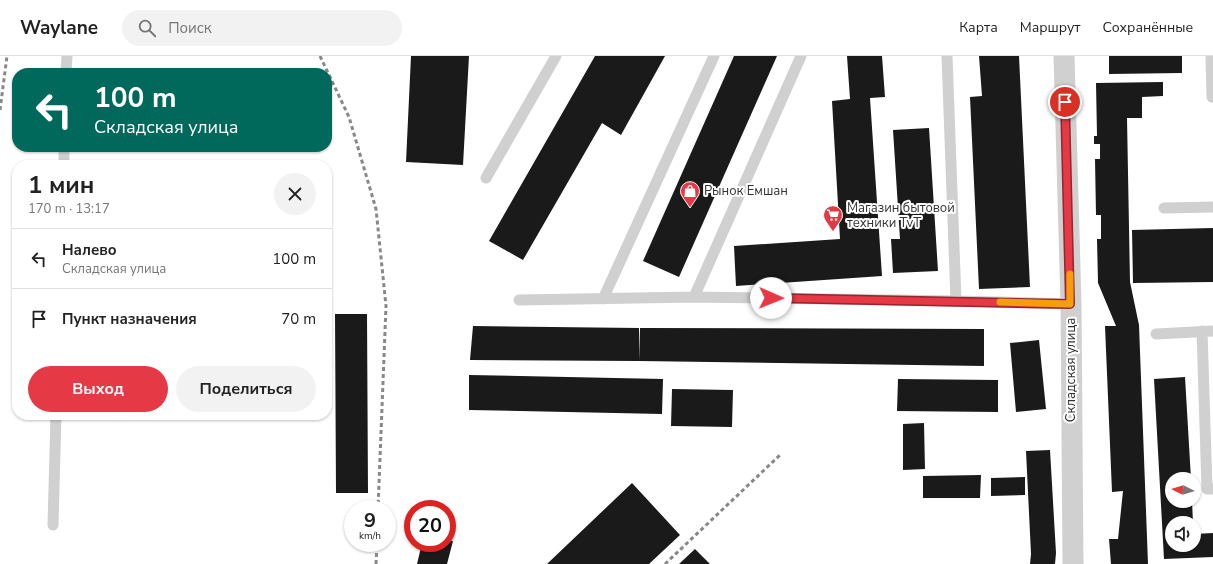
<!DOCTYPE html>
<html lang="ru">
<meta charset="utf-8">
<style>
body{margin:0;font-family:"Nunito Sans",sans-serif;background:#f2f2f2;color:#222;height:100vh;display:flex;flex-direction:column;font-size:15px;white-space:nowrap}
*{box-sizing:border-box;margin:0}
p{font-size:13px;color:#767676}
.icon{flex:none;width:22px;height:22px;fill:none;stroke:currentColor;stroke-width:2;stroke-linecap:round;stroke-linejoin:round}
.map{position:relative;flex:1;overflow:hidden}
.details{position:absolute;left:12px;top:104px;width:320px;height:260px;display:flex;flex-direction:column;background:#fff;border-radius:16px;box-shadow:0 1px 3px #0004}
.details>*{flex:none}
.banner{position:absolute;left:12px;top:12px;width:320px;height:84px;border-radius:16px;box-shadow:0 1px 3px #0004;background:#00695c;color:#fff;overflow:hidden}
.needle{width:26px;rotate:275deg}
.tools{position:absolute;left:1165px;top:416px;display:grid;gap:8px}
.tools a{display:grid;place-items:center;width:36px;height:36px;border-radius:50%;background:#fff;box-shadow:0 1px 3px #0004;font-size:20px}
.speed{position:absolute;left:344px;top:444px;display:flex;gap:8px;font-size:20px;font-weight:700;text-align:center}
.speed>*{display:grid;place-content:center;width:52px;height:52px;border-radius:50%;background:#fff;box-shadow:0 1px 3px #0004;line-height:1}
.speed small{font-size:10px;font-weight:400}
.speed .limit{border:6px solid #d22;background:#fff;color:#111}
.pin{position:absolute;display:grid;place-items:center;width:34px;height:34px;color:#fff;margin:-17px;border:2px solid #fff;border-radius:50%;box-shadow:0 1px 4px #0007}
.me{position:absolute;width:44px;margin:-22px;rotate:91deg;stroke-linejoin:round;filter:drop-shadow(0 0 3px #0008)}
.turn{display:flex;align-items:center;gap:14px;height:84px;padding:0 16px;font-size:18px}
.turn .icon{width:52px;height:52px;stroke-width:2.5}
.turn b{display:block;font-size:28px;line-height:34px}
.round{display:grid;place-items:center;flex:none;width:42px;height:42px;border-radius:21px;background:#f2f2f2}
.headline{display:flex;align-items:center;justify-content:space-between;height:68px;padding:0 16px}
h1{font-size:24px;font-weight:700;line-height:30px}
.cta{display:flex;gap:8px;margin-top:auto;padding:8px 16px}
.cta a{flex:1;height:46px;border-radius:24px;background:#e63946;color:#fff;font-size:16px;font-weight:700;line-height:46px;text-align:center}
.cta a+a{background:#f2f2f2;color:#222}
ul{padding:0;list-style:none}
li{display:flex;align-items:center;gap:12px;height:60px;padding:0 16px;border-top:1px solid #e0e0e0}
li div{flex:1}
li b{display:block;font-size:15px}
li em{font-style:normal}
header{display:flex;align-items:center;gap:24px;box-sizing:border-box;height:56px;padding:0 20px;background:#fff;border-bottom:1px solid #e0e0e0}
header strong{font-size:19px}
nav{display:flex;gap:22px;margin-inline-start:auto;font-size:14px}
.search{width:280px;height:36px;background:#f2f2f2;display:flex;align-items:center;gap:10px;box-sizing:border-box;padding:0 14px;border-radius:22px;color:#767676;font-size:15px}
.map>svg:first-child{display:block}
.building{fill:#1a1a1a}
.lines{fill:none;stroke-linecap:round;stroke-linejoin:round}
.lane{stroke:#d0d0d0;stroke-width:11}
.street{stroke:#d0d0d0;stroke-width:21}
.rail{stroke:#888;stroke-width:3;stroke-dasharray:4 3;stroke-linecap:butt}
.route-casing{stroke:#96252e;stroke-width:10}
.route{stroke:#e63946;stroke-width:7}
.slow{stroke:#f59e0b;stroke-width:7}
.labels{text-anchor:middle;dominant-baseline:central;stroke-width:4;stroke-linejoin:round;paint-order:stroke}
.poi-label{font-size:13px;fill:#333;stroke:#fff;text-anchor:start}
.street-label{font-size:13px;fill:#333;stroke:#fff}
</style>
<header>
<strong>Waylane</strong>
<div class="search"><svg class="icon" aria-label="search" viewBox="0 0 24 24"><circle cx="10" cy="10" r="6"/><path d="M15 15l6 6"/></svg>Поиск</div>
<nav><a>Карта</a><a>Маршрут</a><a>Сохранённые</a></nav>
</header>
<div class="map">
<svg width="1213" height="508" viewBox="0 0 1213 508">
<rect width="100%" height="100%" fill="#fff"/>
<path class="building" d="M411 0H469L463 109 406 106Z
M595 0H665L621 79 602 67 523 204 489 185Z
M734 0H777L679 221 643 205Z
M847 0H882L885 41 870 42 882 220 736 230 734 190 840 183 832 45 850 43Z
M979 0H1019L1030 231 979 233 970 41 982 40Z
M1109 0H1182V17L1109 18Z
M1163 26V40L1142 41V62H1127L1130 226 1139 269 1148 508H1111L1109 483H1118L1123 435 1112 436 1105 270H1116L1098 227 1097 183H1101V159H1096L1095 103H1100V88H1094V80H1097L1096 27Z
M929 72 938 215 893 217 891 183H900L893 74Z
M1213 172V226L1133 227 1132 174Z
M335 258H367L368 437H336Z
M473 270 639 272V305L470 304Z
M640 272 984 273V310L639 305Z
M1039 284 1046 353 1016 356 1010 287Z
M469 319 663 323 662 358 469 354Z
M1185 321 1191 423H1172V445H1192L1193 467H1172V489H1194V478L1213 477V501L1164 503 1154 323Z
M898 323 998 324V356L897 355Z
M672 333 733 334 732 371 671 370Z
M924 367 925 413 903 414V368Z
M1050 394 1056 497 1055 508H1030L1031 498 1026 395Z
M981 419 980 442H923V420Z
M1025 421V439L991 440V422Z
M632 427 680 479 649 508H547Z
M447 484 453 485 447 508H417L422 487H447Z
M695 493 710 508H679Z"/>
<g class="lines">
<path class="lane" d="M1211 0 1212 41H1213
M66 17 67 0
M64 109V91
M486 122 556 0
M1164 152 1213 151
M694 241 801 0
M603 243 714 0
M519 244 694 241 956 245 947 0
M956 245 1071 248
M1202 275 1207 433H1213
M1156 278 1213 275
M53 469 56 359"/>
<path class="street" d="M1064 0 1071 248 1073 508"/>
<path class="rail" d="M320 0 349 61 376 153 386 250 378 453
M0 54 7 0
M376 508 377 487
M665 508 780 399"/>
</g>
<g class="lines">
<g class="route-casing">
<path id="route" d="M771 242 1070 248 1065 46"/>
</g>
<use href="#route" class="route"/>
<path class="slow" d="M1000 246 1070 248V218"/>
</g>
<defs>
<g id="shop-pin" transform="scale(1)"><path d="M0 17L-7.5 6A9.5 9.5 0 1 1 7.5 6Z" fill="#e63946" stroke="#fff"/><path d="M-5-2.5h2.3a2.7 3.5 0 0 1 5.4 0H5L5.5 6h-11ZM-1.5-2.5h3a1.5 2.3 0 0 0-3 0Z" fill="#fff"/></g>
<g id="supermarket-pin" transform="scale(1)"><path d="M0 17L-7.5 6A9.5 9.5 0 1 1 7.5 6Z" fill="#e63946" stroke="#fff"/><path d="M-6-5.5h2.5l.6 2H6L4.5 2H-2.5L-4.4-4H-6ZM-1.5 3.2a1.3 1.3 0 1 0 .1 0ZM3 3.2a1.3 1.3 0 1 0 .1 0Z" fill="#fff"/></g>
</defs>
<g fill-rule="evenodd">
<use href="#shop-pin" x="690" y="135"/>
<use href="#supermarket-pin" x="833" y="159"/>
</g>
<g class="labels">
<g class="poi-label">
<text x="704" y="135">Рынок Емшан</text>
<text x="847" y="152">Магазин бытовой<tspan x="847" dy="15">техники TvT</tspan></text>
</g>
<g class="street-label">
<text transform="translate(1071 314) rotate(-90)">Складская улица</text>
</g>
</g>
</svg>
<div class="tools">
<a><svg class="needle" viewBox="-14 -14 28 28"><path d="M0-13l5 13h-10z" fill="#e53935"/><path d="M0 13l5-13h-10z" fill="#767676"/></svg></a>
<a><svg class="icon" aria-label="sound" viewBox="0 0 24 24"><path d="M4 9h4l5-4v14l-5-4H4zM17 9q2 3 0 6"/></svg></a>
</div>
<div class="speed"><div>9<small>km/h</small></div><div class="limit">20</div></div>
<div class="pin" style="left:1065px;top:46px;background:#d93025"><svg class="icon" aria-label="arrive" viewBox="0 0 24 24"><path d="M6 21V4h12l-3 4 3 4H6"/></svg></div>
<svg class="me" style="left:771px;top:242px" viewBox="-20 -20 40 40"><circle r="19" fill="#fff"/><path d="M0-13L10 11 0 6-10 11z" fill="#e63946"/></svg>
<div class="banner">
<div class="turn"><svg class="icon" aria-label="left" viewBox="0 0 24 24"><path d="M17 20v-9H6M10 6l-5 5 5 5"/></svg><div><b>100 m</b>Складская улица</div></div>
</div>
<section class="details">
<div class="headline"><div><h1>1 мин</h1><p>170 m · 13:17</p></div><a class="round"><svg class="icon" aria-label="close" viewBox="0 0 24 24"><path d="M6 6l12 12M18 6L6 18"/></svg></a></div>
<ul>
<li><svg class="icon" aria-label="left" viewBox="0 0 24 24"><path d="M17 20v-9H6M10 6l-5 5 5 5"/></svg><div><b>Налево</b><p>Складская улица</p></div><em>100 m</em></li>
<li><svg class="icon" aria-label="arrive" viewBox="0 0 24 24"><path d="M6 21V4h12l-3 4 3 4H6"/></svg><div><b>Пункт назначения</b></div><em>70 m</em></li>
</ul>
<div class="cta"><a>Выход</a><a>Поделиться</a></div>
</section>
</div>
